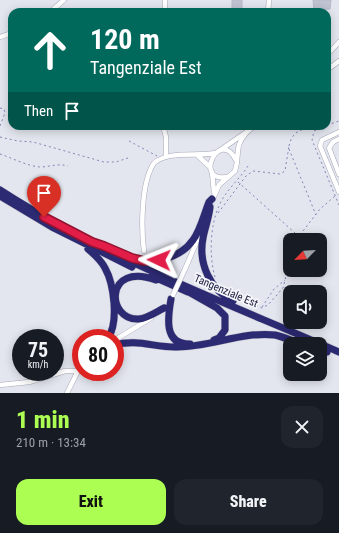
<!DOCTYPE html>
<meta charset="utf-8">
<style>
body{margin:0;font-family:"Roboto Condensed",sans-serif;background:#20242c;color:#f1f3f6;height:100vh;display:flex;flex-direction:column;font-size:15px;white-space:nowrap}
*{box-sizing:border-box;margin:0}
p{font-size:13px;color:#9ea1a6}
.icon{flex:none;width:22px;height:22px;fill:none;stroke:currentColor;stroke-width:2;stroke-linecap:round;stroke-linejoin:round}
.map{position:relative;height:393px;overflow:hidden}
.side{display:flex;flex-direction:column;background:#171b24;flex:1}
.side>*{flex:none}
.banner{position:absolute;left:8px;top:8px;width:323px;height:122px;border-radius:12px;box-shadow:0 2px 10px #0003;background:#00695c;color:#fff;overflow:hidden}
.needle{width:26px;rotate:245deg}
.fabs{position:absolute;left:283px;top:233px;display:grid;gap:8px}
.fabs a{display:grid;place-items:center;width:44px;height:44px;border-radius:8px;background:#171b24;box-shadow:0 2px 10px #0003;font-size:20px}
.speed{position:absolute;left:12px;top:329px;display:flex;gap:8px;font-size:20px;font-weight:700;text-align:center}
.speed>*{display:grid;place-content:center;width:52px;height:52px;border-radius:50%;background:#171b24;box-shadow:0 2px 10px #0003;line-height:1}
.speed small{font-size:10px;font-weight:400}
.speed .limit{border:6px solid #d22;background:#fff;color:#111}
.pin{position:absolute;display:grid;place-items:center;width:34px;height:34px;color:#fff;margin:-41px -17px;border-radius:50% 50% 50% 0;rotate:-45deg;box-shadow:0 0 4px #0007}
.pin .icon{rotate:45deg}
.me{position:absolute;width:44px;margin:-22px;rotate:272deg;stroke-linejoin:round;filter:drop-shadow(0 0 3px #0008)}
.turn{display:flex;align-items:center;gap:14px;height:84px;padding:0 16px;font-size:18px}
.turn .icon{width:52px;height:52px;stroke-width:2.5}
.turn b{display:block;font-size:28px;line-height:34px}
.then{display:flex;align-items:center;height:38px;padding:0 16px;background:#0003;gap:8px;font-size:15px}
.round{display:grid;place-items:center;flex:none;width:42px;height:42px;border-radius:12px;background:#20242c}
.headline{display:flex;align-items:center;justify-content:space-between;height:68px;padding:0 16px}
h1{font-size:24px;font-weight:800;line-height:30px;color:#acff52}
.primary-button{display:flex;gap:8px;margin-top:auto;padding:8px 16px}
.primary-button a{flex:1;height:46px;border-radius:12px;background:#acff52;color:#111;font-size:16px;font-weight:800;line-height:46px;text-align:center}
.primary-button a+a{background:#20242c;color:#f1f3f6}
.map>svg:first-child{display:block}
.building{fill:#c0c3d0;stroke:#b6b9c9}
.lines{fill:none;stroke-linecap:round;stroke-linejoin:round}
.minor-casing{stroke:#a6a7b8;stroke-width:5.5}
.highway-casing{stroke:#c1c1ca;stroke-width:8}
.path{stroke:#8185b6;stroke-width:1;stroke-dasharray:2 3;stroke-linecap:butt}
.minor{stroke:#fff;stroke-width:4.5}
.highway{stroke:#2c2a72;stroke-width:7}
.minor-bridge-casing{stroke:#a6a7b8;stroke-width:5.5;stroke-linecap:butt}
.minor-bridge{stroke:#fff;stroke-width:4.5}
.route-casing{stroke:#92132f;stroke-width:10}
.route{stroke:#e11d48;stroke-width:7}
.labels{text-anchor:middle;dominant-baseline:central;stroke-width:3.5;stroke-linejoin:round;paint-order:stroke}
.street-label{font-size:11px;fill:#212243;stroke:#f5f7fb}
</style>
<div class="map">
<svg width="339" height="393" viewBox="0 0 339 393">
<rect width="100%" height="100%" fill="#e4e6ef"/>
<path class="building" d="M232 0H242V9L232 10Z
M313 0H331L330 9 314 10Z"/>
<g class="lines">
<g class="minor-casing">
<path id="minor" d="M165 0V12
M50 12 64 0
M268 12 269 0
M0 37 12 33
M327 55 339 42
M327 63 329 67 327 70
M327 70 339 61
M163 126 166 137V157
M339 132 322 140 320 146 339 192
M339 139 333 142 329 148 339 174
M219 151 255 126
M197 155 210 167
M212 172 214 192
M227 177C193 183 219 127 236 160
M212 201 219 185 235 171C241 152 232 147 250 129
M144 251C141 228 141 182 154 163 169 150 198 157 216 153
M185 269 201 232
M115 340 151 318
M0 385 29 382 65 371H77
M67 393 81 365"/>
</g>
<g class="highway-casing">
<path id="highway" d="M0 190C105 258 225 302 339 352
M0 196 52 227 132 267
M210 207C209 218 205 227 203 238 198 263 210 290 233 301
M88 249C94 254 101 260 105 268 114 284 119 322 108 338
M131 258C153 264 180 259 193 240 201 229 204 214 209 202L212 199
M152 276 188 292
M156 280C104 261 106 321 139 319 148 318 156 312 164 308
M187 291 217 308 225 316V330L219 338 214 340
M171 299C168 316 163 345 190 344
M115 345C136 339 154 347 175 347 209 348 242 331 275 335 284 337 293 341 301 344
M320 351 327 352"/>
</g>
<path class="path" d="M0 108 4 109 5 113 0 126
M327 125 339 121
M325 126 314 131 312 140 339 205
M0 137 18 141 33 142 104 162H116L128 158
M129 141 157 156
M289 146C292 131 303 127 316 129
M289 149 316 215
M0 154C12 158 27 166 40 167 50 167 57 163 68 166
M238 182 295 233
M218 213 246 176 253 171 280 174 285 171 289 146
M299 240 303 231 320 209 335 196
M215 277C209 257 210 225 219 206 225 191 239 180 248 166
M238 297 261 308 268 305 283 288 290 260
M262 307 274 289 285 280"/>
<use href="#minor" class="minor"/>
<use href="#highway" class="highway"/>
<g class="minor-bridge-casing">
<path id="minor-bridge" d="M173 295 185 269"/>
</g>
<use href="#minor-bridge" class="minor-bridge"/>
</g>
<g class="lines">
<g class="route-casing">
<path id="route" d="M44 217 92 242 104 246 132 258 144 261 159 260"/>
</g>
<use href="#route" class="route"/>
</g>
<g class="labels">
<g class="street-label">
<text transform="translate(226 291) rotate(23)">Tangenziale Est</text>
</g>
</g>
</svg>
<div class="fabs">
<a><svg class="needle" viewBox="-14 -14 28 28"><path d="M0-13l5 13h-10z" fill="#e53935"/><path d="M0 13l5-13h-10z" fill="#9ea1a6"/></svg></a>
<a><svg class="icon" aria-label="sound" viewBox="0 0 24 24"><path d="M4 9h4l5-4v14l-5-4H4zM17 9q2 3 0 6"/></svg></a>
<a><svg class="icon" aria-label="layers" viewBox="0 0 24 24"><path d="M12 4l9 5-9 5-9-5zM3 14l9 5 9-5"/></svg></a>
</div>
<div class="speed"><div>75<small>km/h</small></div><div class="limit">80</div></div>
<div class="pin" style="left:44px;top:217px;background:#d93025"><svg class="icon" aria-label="arrive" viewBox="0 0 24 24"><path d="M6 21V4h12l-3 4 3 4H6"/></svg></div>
<svg class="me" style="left:159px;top:260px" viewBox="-20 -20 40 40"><path d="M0-17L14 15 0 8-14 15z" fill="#e11d48" stroke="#fff" stroke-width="4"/></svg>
<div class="banner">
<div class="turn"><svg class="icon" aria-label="ahead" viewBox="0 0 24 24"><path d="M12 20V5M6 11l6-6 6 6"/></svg><div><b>120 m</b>Tangenziale Est</div></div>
<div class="then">Then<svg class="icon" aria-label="arrive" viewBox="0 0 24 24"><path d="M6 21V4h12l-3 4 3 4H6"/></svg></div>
</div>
</div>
<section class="side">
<div class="headline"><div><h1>1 min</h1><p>210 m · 13:34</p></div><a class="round"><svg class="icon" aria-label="close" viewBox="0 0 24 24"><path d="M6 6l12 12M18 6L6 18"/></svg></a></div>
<div class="primary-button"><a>Exit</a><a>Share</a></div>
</section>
